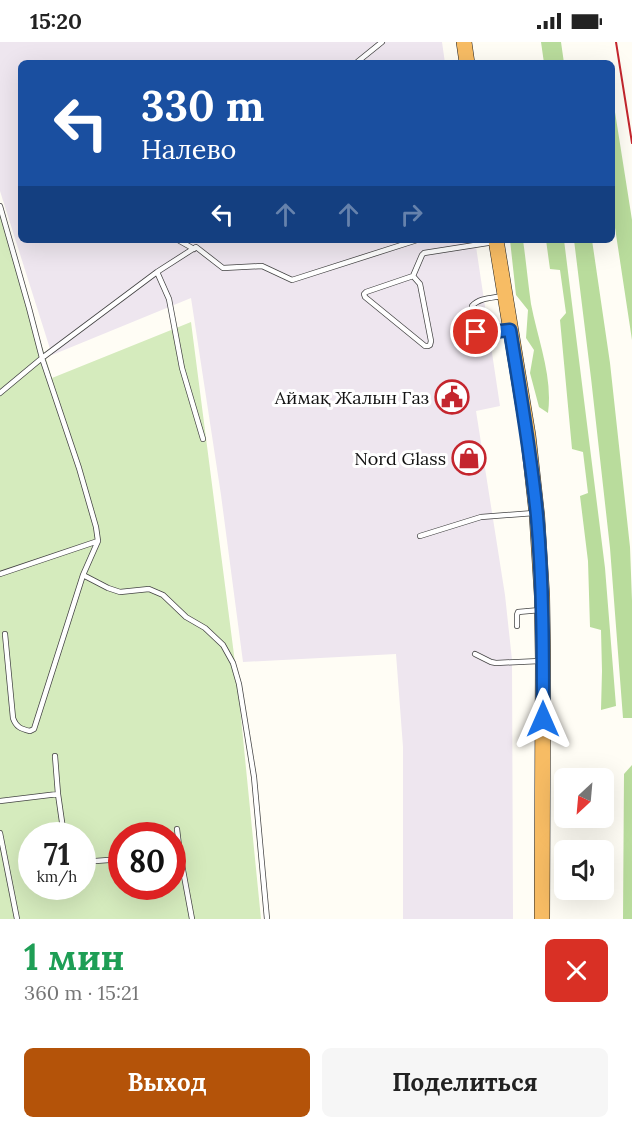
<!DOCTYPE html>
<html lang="ru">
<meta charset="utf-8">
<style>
body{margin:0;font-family:Lora,serif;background:#f6f6f6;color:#222;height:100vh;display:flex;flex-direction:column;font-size:22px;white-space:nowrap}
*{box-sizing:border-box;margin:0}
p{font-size:20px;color:#767676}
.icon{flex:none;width:33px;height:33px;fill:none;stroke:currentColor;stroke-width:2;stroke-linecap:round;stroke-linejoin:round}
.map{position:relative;height:877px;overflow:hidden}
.sheet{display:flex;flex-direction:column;background:#fff;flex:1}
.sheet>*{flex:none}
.top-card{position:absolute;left:18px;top:18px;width:597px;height:183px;border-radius:9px;box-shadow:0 6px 24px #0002;background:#1a4fa0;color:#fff;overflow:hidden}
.needle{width:39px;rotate:206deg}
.buttons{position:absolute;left:554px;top:726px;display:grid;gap:12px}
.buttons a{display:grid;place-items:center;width:60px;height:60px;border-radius:9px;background:#fff;box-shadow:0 6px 24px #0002;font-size:30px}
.speed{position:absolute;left:18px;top:780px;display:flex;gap:12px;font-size:30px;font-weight:700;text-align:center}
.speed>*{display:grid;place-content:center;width:78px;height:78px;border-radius:50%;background:#fff;box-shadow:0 6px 24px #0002;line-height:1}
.speed small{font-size:15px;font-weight:400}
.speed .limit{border:9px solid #d22;background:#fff;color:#111}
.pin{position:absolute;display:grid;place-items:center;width:51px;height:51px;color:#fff;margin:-26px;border:3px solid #fff;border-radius:50%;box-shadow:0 2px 6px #0007}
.me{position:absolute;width:66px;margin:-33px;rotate:0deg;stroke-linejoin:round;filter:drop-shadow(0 0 4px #0008)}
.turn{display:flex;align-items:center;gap:21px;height:126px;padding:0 24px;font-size:27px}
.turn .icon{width:78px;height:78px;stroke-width:2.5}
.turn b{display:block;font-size:42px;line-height:51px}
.lanes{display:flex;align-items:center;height:57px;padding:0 24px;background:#0003;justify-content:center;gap:30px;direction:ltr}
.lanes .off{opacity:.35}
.round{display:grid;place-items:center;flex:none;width:63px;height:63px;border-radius:9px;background:#f6f6f6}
.head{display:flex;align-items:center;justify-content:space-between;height:102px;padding:0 24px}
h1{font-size:36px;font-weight:700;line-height:45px;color:#1e9e55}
.primary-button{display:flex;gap:12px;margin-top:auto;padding:12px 24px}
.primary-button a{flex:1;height:69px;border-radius:9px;background:#b45309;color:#fff;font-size:24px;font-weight:700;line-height:69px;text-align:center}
.primary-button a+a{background:#f6f6f6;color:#222}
.status{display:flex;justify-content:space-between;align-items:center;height:42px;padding:0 30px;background:#fff;direction:ltr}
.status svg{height:16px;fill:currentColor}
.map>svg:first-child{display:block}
.industrial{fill:#eee6ef}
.green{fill:#d5ebbd;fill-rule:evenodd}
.forest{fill:#b9dc9c}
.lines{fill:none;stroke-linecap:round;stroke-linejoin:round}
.service-casing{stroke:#444;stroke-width:6}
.trunk-casing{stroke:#222;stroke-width:16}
.service{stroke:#fff;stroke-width:4.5}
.trunk{stroke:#f7bc64;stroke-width:15}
.rail{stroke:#c4262e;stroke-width:2}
.route-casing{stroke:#114b97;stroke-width:15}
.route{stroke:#1a73e8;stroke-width:10}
.labels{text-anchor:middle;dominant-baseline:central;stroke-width:6;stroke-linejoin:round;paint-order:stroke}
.poi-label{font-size:18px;fill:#111;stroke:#fff;text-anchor:end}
</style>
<div class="status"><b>15:20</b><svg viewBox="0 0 49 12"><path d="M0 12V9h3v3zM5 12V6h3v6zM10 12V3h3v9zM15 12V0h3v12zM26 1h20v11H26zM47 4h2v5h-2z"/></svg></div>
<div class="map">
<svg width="632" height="877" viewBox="0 0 632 877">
<rect width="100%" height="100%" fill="#fffdf5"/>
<path class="industrial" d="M0 0H442L445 21H21V198H475L500 364 476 369 505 553 512 618 513 877H403V705L396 612 243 620 221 453 191 256 52 313 0 149Z"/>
<path class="green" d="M0 170 52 336 191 280 237 636 261 877H0ZM32 794H82V844H32ZM122 794H172V844H122Z"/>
<path class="forest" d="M541 0H561L564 21H544Z
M612 51 632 178V298L612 166Z
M510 198H523C526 219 528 241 531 262 538 298 553 335 548 371L539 365 530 331 534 308 526 296 528 268 516 253Z
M546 198H564L605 526 616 664 601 668 602 629 601 588 590 585 588 519 580 454 588 451 583 410 572 407 560 278 566 271 560 228 550 227Z
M574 198H592L610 321 630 505 632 559V676H623L610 506 591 336Z
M632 723V877H623L624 732Z"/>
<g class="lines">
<g class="service-casing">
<path id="service" d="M356 21 382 0
M0 164 29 266 42 316 157 230 196 205 223 226 262 224 292 238 417 198
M178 198 194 207
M157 230 169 257 182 326 203 397
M413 234 420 242 431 299 430 303 428 304H425L365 255 364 252 366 250 413 234 422 213 424 211 494 200
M502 254C492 256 479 256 472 264L475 287 479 291 507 288
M0 351 42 316 79 426 96 485 98 499 83 533 34 687 30 689C21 687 16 685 13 676L5 592
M420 494 481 475 534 471
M0 532 98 499
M83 533 108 546 120 550 149 547 163 553 186 575 205 586 223 603 233 621 239 642 254 735 267 877
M517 584V573L518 570 540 568
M475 612 491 620 496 621 540 619
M58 752 64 794
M0 759 58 752 55 714
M0 791 17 877
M180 812 192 877
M172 813 180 812 177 787
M82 820 122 817"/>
</g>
<g class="trunk-casing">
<path id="trunk" d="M464 0 467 21
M496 198 528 393 537 474 542 554 543 619 542 877"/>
</g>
<use href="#service" class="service"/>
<use href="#trunk" class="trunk"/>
<path class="rail" d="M616 0 632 101"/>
</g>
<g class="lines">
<g class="route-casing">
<path id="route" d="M476 290 479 291H483L510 288C520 350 531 412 537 474 543 542 543 609 543 677"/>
</g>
<use href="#route" class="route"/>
</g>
<defs>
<g id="civic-ring" transform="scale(1.725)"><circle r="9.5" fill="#fff" stroke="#c4262e" stroke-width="1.5"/><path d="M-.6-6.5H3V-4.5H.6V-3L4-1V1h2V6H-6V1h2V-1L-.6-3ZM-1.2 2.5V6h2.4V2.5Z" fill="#c4262e"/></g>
<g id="shop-ring" transform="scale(1.725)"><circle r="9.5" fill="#fff" stroke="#c4262e" stroke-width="1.5"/><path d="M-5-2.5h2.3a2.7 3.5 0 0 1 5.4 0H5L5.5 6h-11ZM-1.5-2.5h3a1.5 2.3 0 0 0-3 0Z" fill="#c4262e"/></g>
</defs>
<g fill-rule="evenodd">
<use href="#civic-ring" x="452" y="355"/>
<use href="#shop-ring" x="469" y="416"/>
</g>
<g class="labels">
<g class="poi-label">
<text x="429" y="355">Аймақ Жалын Газ</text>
<text x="446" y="416">Nord Glass</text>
</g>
</g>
</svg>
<div class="buttons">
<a><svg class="needle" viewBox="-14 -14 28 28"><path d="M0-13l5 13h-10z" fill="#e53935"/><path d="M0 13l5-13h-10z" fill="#767676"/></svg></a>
<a><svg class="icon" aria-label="sound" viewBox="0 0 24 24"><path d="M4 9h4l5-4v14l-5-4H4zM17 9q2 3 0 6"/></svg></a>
</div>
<div class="speed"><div>71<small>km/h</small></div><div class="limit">80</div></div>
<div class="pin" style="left:476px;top:290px;background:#d93025"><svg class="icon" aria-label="arrive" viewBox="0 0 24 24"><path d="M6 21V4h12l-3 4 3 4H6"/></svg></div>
<svg class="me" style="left:543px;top:677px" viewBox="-20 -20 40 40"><path d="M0-17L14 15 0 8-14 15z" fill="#1a73e8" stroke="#fff" stroke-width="4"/></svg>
<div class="top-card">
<div class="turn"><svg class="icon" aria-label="left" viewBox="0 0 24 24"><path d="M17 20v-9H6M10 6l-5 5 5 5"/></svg><div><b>330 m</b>Налево</div></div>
<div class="lanes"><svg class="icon" aria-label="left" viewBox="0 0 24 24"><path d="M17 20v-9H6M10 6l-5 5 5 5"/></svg><svg class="icon off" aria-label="ahead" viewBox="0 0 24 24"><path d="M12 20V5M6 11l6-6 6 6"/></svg><svg class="icon off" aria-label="ahead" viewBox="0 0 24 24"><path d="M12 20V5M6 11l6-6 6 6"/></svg><svg class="icon off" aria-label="right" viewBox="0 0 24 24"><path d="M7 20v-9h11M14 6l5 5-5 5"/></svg></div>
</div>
</div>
<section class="sheet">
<div class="head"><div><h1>1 мин</h1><p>360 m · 15:21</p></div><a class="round" style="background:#d93025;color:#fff"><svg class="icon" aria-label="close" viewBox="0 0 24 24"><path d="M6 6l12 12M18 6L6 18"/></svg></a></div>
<div class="primary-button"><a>Выход</a><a>Поделиться</a></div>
</section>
